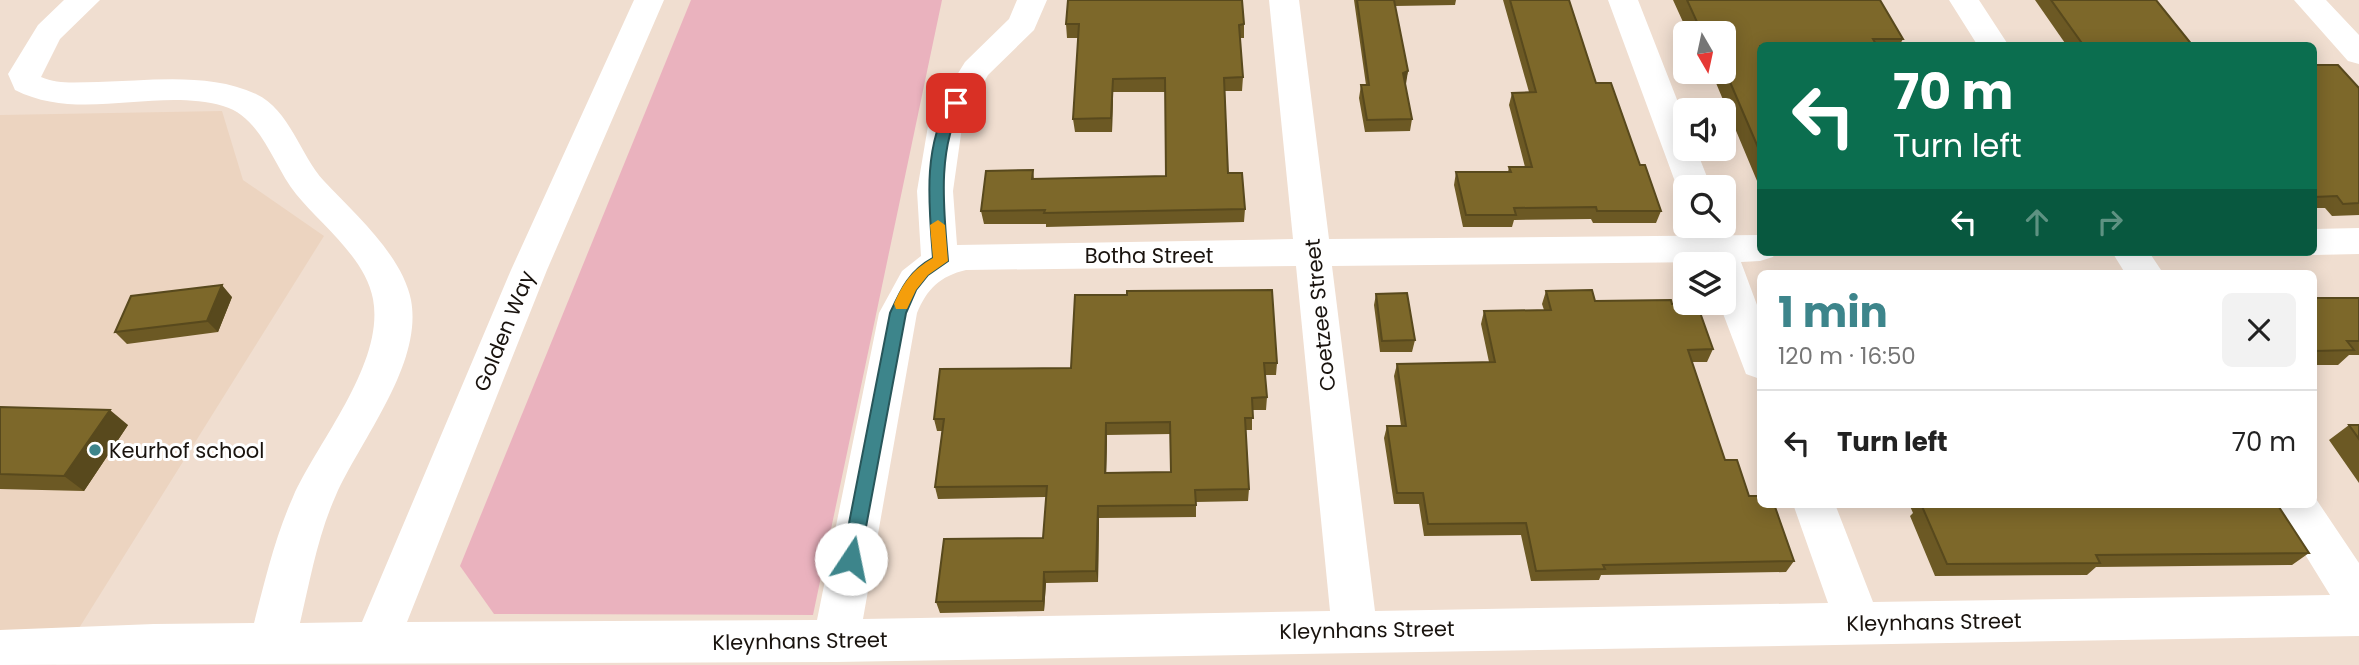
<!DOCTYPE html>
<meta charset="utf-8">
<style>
body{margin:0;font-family:Poppins,sans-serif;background:#f2f2f2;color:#222;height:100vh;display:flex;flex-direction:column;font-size:26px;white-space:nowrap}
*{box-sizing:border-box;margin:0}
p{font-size:23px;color:#767676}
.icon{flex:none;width:38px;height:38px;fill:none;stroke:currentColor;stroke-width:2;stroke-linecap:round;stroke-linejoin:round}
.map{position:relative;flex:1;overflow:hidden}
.panel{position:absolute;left:1757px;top:270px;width:560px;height:238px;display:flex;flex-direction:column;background:#fff;border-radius:10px;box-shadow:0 4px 18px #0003}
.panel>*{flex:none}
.banner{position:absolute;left:1757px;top:42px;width:560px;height:214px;border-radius:10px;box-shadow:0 4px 18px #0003;background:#0b6e4f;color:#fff;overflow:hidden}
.needle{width:46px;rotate:171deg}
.fabs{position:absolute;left:1673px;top:21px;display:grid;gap:14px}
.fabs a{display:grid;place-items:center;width:63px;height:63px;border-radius:10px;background:#fff;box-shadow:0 4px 18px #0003;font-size:35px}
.pin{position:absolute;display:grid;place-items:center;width:60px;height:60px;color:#fff;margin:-30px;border-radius:14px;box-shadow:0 4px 10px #0006}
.me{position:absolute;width:77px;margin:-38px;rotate:11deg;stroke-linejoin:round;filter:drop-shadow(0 0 5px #0008)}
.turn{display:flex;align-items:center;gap:24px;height:147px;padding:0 21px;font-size:32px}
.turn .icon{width:91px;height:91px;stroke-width:2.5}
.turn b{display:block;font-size:49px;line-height:60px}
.lanes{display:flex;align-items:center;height:66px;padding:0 21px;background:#0003;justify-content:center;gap:35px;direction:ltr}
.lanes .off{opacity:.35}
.round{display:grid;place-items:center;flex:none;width:74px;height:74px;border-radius:10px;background:#f2f2f2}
.headline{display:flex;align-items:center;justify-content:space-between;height:119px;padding:0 21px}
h1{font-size:42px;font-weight:700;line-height:52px;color:#3d858b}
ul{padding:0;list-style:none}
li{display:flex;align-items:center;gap:21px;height:105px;padding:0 21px;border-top:2px solid #e0e0e0}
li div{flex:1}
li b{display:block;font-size:26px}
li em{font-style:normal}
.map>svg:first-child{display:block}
.built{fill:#ecd4c0}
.green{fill:#eab2be}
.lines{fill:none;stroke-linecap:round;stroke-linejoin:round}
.minor{fill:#fff;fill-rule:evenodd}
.wall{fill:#6c5924;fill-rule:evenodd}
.shaded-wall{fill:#58491d}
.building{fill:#7d682a;stroke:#58491d;stroke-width:2;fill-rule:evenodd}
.route{fill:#3d858b;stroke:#28565a;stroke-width:2}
.slow{fill:#f59e0b}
.poi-dot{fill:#3d858b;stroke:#fff;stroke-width:2.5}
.labels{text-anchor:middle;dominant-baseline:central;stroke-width:6;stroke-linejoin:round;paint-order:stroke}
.street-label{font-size:21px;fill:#19130e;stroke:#fff}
.poi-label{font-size:21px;fill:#19130e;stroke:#fff;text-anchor:start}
</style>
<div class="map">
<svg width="2359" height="665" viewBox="0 0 2359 665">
<rect width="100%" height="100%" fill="#f0ded0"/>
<path class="built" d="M222 111 243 180 324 236 56 665H0V115Z"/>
<path class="green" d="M691 0H942L813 615 494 614 460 566Z"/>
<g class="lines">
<path class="minor" d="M64 0H100L60 39 41 77C59 85 79 82 98 82 149 81 208 72 256 94 290 110 300 155 324 181 354 213 402 255 411 300 423 364 361 439 336 495 318 535 310 580 300 623L362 622 511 270 634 0H664L547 270 407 622 817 620 879 313 902 271 921 256 917 191 929 120 965 62 1009 19 1017 0H1047L1034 30 988 75 963 120 953 191 957 245 1293 239 1269 0H1299L1329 239 1760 235V252H1776L1773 257 1760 261 1741 262 1760 313V379L1746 374 1719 303H1724V264H1706L1707 262 1332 266 1375 611 1828 603 1793 504H1835L1873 602 2330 595 2274 504H2314V496L2359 563V636L836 662 0 665V630L154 624 254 623C265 580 275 537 293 497 318 441 385 363 373 299 365 257 321 225 296 194 273 166 262 117 223 106 155 87 80 123 15 90L8 74 38 25ZM1296 266 1330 611 863 619 917 313C927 289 940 276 966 270Z
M1608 0H1638L1685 120V149H1696L1711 187H1685V197L1677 187Z
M1949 0H1979L2009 46H1978Z
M2294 0H2326L2359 35V64L2348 61Z
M2359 228V254L2314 255 2303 252H2314V229Z
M2112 252H2149L2163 273H2125Z"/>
</g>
<path class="wall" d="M1354 0H1456L1455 5 1395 6 1408 71 1405 84 1412 119 1410 131 1365 132 1359 98 1361 85H1366Z
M1503 0H1569L1596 83 1640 165 1661 211 1656 223H1593L1591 219 1514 220 1512 227H1463L1454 185 1456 172H1508L1509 167H1525L1509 105 1512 93 1529 92Z
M1673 0H1880L1903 39 1899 46H1760V188L1716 83 1711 84 1705 72H1724V33H1688Z
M2035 0H2156L2193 46H2067Z
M1066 24H1244V38H1240L1243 77 1242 91H1225L1228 173 1245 209 1244 222 1046 227V224H984L981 211 1033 170 1034 179 1166 176 1165 92H1113L1112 132H1075L1073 119 1078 38H1067Z
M2314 65 2359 88V215L2332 216 2325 208H2314Z
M1546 291 1595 301 1672 304 1713 349 1707 362H1692L1725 460 1794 561 1786 572 1601 575 1599 580 1531 581 1521 535 1424 536 1419 504H1394L1384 438 1387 426H1401L1394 376 1397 364 1489 362 1481 324 1484 311 1544 310 1542 304Z
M1376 294 1415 340 1412 352H1380L1374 305Z
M2314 296 2315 298H2359V355H2349L2338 365H2314Z
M232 297 218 332 127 344 115 332Z
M1277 363 1276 375H1265L1267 397 1266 410H1252V430H1246L1249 489 1248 501 1196 502V517L1099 518 1098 582 1046 583 1044 611 940 613 936 602 1043 538 1046 497 938 499 935 487 942 431H937L934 419 1071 368ZM1171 434V472L1106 473 1107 435Z
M0 407 128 425 84 491 0 489Z
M2349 425H2359V483L2329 440Z
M1909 504H2277L2309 553 2292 565 2096 567 2087 575 1935 576 1910 516 1913 513Z"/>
<path class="shaded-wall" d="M1408 71 1406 84 1401 85 1403 73Z
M1113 79V92L1112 132 1111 118Z
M222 285 232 297 218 332 207 321Z
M110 410 128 425 84 491 64 476Z
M1106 423 1107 435 1106 485 1105 473Z
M1098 506 1099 518 1098 582 1096 571Z
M1044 572 1046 583 1044 611 1043 601Z"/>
<path class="building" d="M1068 0H1242L1244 24 1239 25 1243 77 1224 78 1228 173H1242L1245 209 1044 213 1045 210 981 211 986 171 1033 170 1032 179 1166 176 1165 78 1113 79 1111 118 1073 119 1079 24H1066Z
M1357 0H1394L1408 71 1403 73 1412 119 1367 120 1361 85H1369Z
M1510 0H1569L1596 83H1611L1640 165H1645L1661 211H1597L1596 207 1514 208 1516 215H1466L1456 172H1511L1509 167H1532L1512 93 1536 92Z
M1687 0H1880L1903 39H1873L1877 46H1760V152L1724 68V33H1702Z
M2051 0H2156L2193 46H2084Z
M2314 65H2338L2359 88V203L2343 204 2337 196 2314 197Z
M222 285 207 321 115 332 131 296Z
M1272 290 1277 363H1264L1267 397 1252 398 1253 418H1245L1249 489 1195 490 1196 505 1098 506 1096 571 1044 572 1043 601 936 602 944 539 1043 538 1047 486 935 487 944 419H934L940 369 1071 368 1075 295H1127V291ZM1170 422 1171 472 1105 473 1106 423Z
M1592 290 1595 301 1671 300 1672 304H1697L1713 349 1688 350 1725 460H1737L1749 496H1760V504H1774L1794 561 1603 565 1605 569 1536 571 1526 523 1428 524 1423 493H1397L1387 426H1406L1397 364 1495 362 1484 311 1551 310 1546 291Z
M1407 293 1415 340 1382 341 1376 294Z
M2314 296 2315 298H2359V341H2347L2354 350 2314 351Z
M0 407 110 410 64 476 0 474Z
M2349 425H2359V439Z
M1921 504H2277L2309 553 2096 555 2100 563 1947 564Z"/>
<path class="route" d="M956 98 963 103C936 147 944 212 948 261L928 275 916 290 906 313 860 559 858 564 851 567 845 564 842 559 890 313C901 289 909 271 933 258 929 206 922 146 951 100Z"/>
<path class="slow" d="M938 220 945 225 948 261 928 275 916 290 907 309H896L894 304C903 283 912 270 933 258L930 225Z"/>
<circle class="poi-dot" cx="95" cy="450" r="7"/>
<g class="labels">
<g class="street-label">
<text x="1149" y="255">Botha Street</text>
<text transform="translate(1320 315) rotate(-96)">Coetzee Street</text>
<text transform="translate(504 331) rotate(-68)">Golden Way</text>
<text transform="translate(1934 622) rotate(-1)">Kleynhans Street</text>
<text transform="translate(1367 630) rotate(-1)">Kleynhans Street</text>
<text transform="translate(800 641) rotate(-1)">Kleynhans Street</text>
</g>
<g class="poi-label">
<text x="109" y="450">Keurhof school</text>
</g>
</g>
</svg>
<div class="fabs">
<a><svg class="needle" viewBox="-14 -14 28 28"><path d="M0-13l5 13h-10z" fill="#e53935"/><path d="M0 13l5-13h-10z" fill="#767676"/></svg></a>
<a><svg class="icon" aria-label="sound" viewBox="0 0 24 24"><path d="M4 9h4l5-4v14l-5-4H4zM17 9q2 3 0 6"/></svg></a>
<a><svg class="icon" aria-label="search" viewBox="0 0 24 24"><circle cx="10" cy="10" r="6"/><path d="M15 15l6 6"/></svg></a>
<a><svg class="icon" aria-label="layers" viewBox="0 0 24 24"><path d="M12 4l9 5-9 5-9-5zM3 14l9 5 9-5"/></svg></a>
</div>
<div class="pin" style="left:956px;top:103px;background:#d93025"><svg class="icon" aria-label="arrive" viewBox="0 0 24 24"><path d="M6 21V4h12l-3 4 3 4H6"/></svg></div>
<svg class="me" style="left:851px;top:559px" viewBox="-20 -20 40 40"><circle r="19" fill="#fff"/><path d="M0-13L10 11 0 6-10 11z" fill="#3d858b"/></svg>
<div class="banner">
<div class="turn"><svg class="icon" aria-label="left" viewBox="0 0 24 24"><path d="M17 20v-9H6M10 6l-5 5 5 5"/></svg><div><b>70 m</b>Turn left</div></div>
<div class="lanes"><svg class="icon" aria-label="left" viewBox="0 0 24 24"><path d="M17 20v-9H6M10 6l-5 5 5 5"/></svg><svg class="icon off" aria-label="ahead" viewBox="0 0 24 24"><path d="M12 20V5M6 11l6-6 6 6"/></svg><svg class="icon off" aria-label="right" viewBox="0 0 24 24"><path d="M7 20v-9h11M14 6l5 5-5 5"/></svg></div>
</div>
<section class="panel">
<div class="headline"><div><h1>1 min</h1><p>120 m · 16:50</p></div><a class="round"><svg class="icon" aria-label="close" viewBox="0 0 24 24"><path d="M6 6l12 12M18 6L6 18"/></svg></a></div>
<ul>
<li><svg class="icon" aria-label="left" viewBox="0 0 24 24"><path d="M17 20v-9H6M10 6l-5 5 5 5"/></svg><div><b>Turn left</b></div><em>70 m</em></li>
</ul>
</section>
</div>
